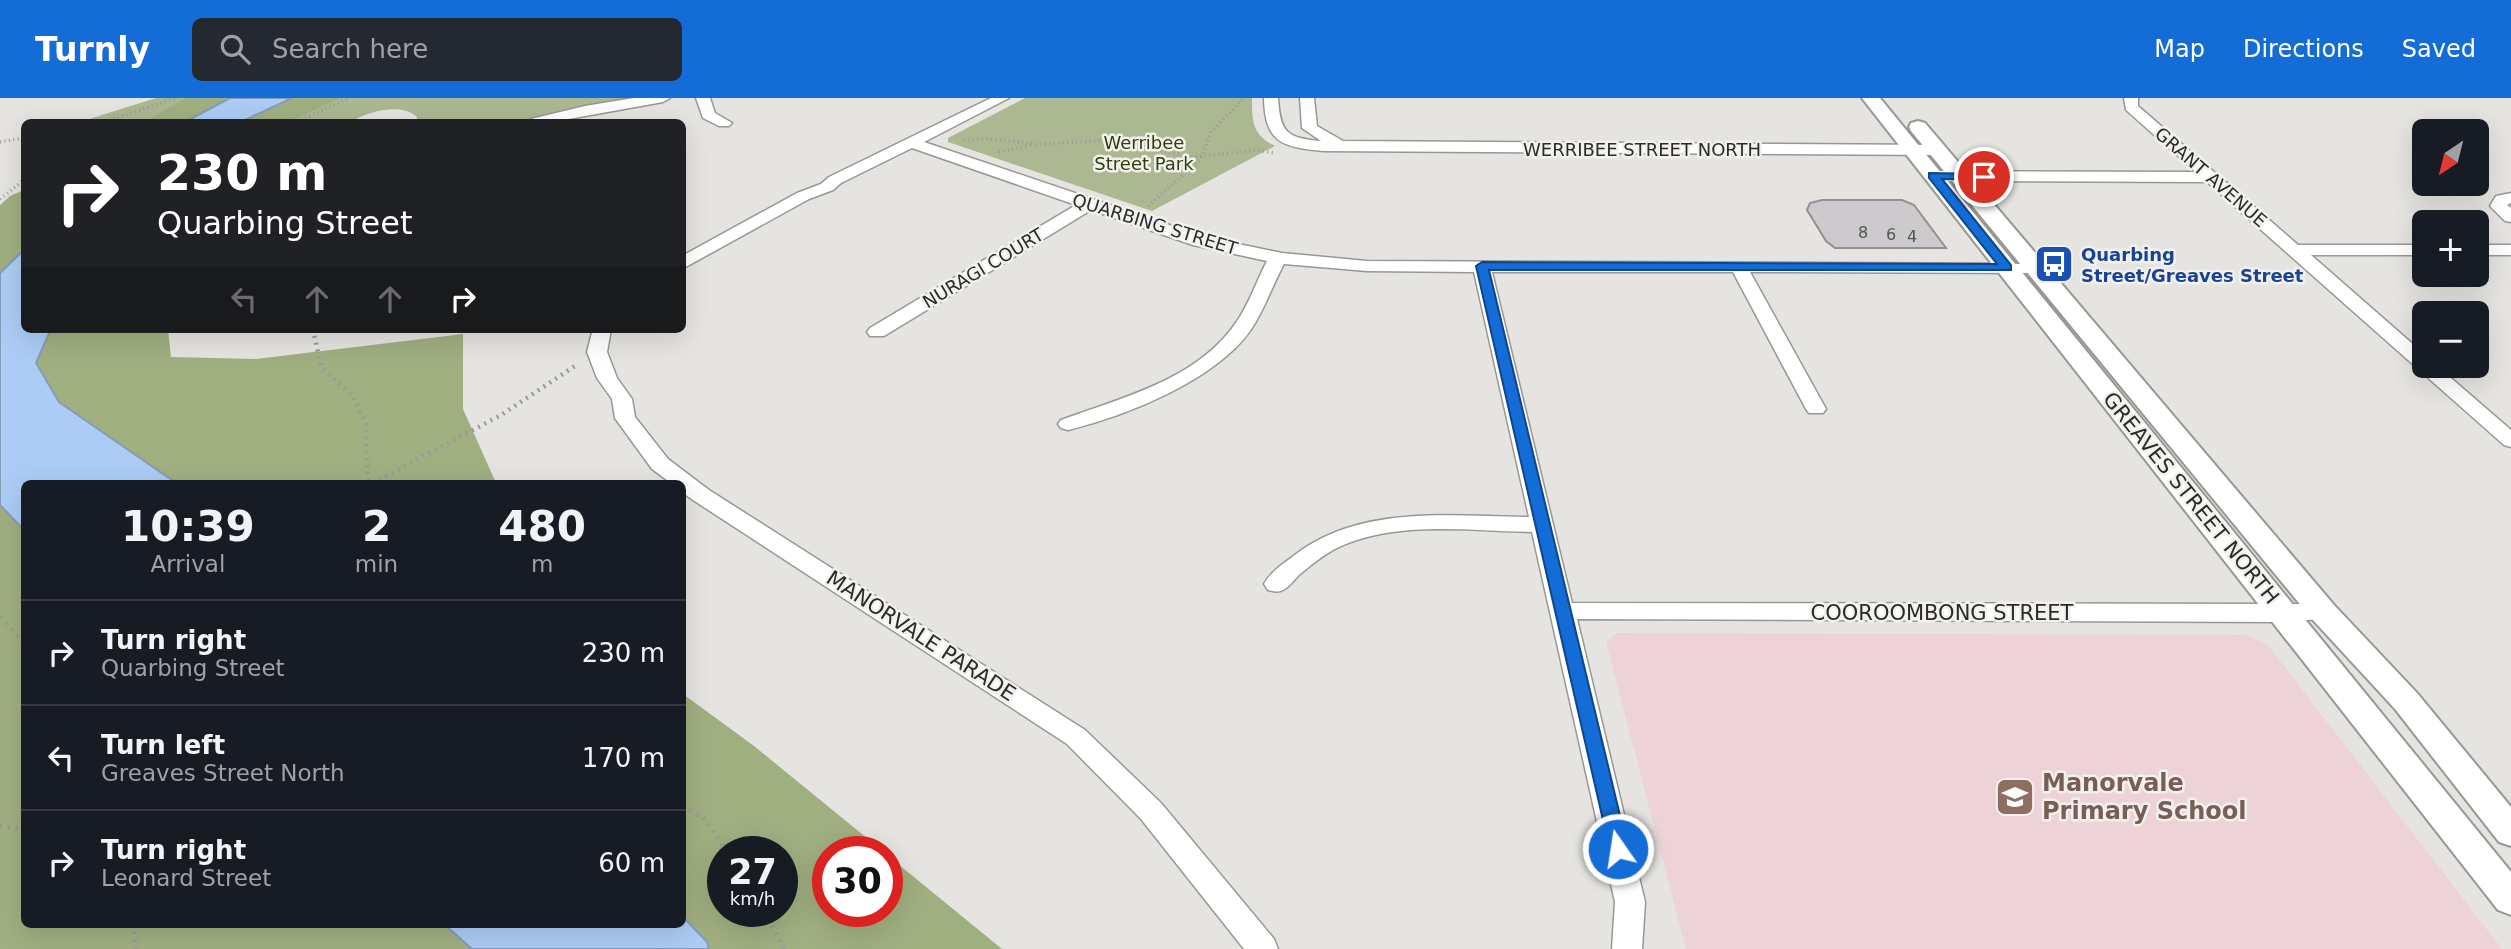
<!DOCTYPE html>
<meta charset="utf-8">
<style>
body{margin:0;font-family:"DejaVu Sans",sans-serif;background:#242831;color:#f1f3f6;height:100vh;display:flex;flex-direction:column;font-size:26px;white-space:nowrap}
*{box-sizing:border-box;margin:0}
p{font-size:23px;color:#9ea1a6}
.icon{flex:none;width:38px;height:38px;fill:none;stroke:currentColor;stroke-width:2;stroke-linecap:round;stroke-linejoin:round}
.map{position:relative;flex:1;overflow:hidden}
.details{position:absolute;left:21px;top:382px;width:665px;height:448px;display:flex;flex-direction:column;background:#171b24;border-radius:10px;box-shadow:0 7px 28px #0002}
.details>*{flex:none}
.top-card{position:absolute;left:21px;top:21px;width:665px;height:214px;border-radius:10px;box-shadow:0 7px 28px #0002;background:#202124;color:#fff;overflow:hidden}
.needle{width:46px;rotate:215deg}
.fabs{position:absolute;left:2412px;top:21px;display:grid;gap:14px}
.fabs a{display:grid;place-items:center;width:77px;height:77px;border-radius:10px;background:#171b24;box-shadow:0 7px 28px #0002;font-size:35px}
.speed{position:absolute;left:707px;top:738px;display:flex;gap:14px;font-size:35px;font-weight:700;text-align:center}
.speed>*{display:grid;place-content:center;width:91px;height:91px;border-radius:50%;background:#171b24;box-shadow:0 7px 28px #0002;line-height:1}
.speed small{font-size:18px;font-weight:400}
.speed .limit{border:10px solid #d22;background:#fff;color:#111}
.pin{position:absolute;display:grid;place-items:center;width:60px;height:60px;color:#fff;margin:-30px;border:4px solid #fff;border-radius:50%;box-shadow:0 2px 7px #0007}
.me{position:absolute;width:77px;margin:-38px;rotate:347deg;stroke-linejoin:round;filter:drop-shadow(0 0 5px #0008)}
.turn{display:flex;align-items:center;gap:24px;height:147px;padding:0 21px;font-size:32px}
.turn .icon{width:91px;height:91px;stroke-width:2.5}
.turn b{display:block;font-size:49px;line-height:60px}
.lanes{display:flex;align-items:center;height:66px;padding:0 21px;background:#0003;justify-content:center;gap:35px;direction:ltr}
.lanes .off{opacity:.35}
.eta{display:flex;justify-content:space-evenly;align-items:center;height:119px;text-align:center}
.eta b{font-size:42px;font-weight:600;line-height:49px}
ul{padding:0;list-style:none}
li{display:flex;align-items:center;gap:21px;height:105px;padding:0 21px;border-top:2px solid #363941}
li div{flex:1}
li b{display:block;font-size:26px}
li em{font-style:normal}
header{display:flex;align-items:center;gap:42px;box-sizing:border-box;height:98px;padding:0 35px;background:#146cd6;color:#fff}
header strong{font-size:33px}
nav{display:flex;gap:38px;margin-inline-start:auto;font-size:24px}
.search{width:490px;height:63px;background:#242831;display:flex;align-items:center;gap:18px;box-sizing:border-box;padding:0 24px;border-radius:10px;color:#9ea1a6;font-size:26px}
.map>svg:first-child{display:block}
.education{fill:#edd3d8}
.green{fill:#abb892}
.forest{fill:#a0af80;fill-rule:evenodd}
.water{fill:#acccf5;stroke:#869cb8;stroke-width:2}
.building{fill:#cdcacd;stroke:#928f92;stroke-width:2}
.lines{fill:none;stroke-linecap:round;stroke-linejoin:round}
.minor-casing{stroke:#989794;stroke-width:3}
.tertiary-casing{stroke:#989794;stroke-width:4}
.path-far2{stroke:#9b9a97;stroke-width:3.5;stroke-dasharray:1 3.5;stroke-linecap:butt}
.path-far1{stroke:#9b9a97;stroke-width:4.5;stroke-dasharray:2 5;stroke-linecap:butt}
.path{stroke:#9b9a97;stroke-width:5;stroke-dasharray:2 6;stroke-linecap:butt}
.minor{fill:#fff;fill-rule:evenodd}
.tertiary{fill:#fff;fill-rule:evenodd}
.route{fill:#146cd6;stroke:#0d468b;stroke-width:2}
.labels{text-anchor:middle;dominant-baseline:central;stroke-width:5;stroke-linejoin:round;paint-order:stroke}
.far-number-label{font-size:16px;fill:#545353}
.far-park-label{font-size:18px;fill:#313e07;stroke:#f2f1ed}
.far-street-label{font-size:18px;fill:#2c2b2a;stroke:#f2f1ed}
.far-transit-label{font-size:18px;font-weight:bold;fill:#164399;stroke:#f2f1ed;text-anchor:start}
.street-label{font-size:21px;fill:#2c2b2a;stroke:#f2f1ed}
.near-education-label{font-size:24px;font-weight:bold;fill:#785e54;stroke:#f2f1ed;text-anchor:start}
</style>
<header>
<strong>Turnly</strong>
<div class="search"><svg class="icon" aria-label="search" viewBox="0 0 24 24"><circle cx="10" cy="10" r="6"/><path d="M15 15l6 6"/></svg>Search here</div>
<nav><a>Map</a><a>Directions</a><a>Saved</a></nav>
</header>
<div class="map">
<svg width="2511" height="851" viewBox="0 0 2511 851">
<rect width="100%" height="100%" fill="#e5e4e0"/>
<path class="education" d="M1617 535 2246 537 2267 546 2502 851H1686L1606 544Z"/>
<path class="green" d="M156 0H635L584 9 522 24H416L417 19C401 4 367 14 351 24H80Z
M1025 0H1252C1252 23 1252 37 1275 48L1152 113 948 44V40Z"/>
<path class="forest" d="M186 0H341L288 24H144Z
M24 92V231H168L171 259 256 261 463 236V311L496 385H24V826H682L683 596 754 648 884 754H828V814H887V757L1002 851H0V107L10 98ZM723 754H782V814H723Z"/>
<path class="water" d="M230 0H292L241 24H185Z
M24 152V231H51L36 265 59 304 176 385H24V432L0 407V175Z
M683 819 707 844 709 851H472L444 826H682Z"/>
<path class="building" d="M1822 102H1902L1914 107 1946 150H1835L1826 143 1807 112 1810 105Z"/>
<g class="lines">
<g class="minor-casing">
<path id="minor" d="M634 0H670L663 4 552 24H528L531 21 585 8Z
M696 0H710L715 15 732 25 729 28H719L703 20Z
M991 0H1009L924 44 1205 139 1282 155 1367 163 2043 166 2046 170 2037 175 1750 174 1826 311 1823 315H1809L1806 311 1733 174H1492L1572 505 2323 506 2332 508 2335 514 2332 520 2284 524 1577 521 1645 804 1642 851H1612L1615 804 1532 434C1470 433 1397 422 1339 449 1324 456 1311 467 1299 477 1294 482 1289 489 1283 492 1278 495 1273 493 1268 492L1264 486C1270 475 1281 467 1291 460 1357 406 1449 418 1529 419L1474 174 1367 173 1284 166C1272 188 1264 213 1250 233 1214 283 1126 318 1068 332L1061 330 1058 326 1061 322C1121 300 1196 282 1235 226 1249 207 1256 184 1267 163L1193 147 1091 112 884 238H870L867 234 870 230 1076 107 912 50 841 85 833 92 809 101 682 171V158L797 95 821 86 829 79Z
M1264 0H1278C1280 35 1287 40 1321 43L1302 30 1300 0H1314L1317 28 1343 43 1938 47 1946 52 1938 57 1323 53C1282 49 1265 45 1264 0Z
M2124 0H2138V8L2298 147H2424V157H2311L2424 256V268H2437L2511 332V349L2504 347 2207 84 1933 83 1925 78 1933 73 2196 74 2126 12Z
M2511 95V105L2507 107 2511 110V124L2505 123 2490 108 2496 98Z
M2476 147H2511V157H2476Z
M593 231H611L607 254 617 280 632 301 635 319 668 361 709 392 1085 632 1161 705 1274 841 1278 851H1244L1141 721 1067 646 693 402 682 394V385H671L652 371 615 320 612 301 597 280 587 254Z"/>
</g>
<g class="tertiary-casing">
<path id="tertiary" d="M1862 0H1880L2511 774V817L2498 812Z
M1918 23 1925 25 2334 507 2417 595 2511 709V748L2499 744 2395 611 2312 521 1911 33 1909 29 1911 25Z"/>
</g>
<path class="path-far2" d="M105 24 176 0
M297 24 349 0
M964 42 990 41 1039 46 1114 42 1193 59 1257 52 1274 55
M0 44 24 40
M999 54 1031 47
M0 101 24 82
M1148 108 1201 61 1211 34 1244 0"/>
<path class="path-far1" d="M313 231 321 269 353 298 366 326 368 385
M373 385 501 317 578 266"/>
<path class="path" d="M0 519 24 545
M682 709 703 719 727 754
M0 728 24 732
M764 814 784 851
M133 826 136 851"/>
<use href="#minor" class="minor"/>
<use href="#tertiary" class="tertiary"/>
</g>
<path class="route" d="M1929 75 1988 76V81L1984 82 1942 81 2011 167V172H1489L1628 751 1625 757 1618 759 1611 757 1476 168 1482 164 1997 166 1929 80Z"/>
<defs>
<g id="bus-square" transform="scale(2.0125)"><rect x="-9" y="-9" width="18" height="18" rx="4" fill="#1a4fb4" stroke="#f2f1ed"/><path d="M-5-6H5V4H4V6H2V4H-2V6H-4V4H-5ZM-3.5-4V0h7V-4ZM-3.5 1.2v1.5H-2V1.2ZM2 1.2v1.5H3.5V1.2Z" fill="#fff"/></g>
<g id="school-square" transform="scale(2.0125)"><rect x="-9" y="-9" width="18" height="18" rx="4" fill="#8d6e63" stroke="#f2f1ed"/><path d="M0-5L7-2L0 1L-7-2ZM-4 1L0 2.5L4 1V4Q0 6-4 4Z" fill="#fff"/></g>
</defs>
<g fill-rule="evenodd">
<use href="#bus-square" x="2054" y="166"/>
<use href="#school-square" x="2015" y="699"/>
</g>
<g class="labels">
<g class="far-number-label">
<text x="1863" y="134">8</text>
<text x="1891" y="136">6</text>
<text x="1912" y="138">4</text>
</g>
<g class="far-park-label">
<text x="1144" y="44">Werribee<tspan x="1144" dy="21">Street Park</tspan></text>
</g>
<g class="far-street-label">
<text x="1642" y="51">WERRIBEE STREET NORTH</text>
<text transform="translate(2211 79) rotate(41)">GRANT AVENUE</text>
<text transform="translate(1155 126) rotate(17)">QUARBING STREET</text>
<text transform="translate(983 170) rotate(-31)">NURAGI COURT</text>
</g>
<g class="far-transit-label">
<text x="2081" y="156">Quarbing<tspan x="2081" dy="21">Street/Greaves Street</tspan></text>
</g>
<g class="street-label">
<text transform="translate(2191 400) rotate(51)">GREAVES STREET NORTH</text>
<text x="1942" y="515">COOROOMBONG STREET</text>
<text transform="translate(921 538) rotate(33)">MANORVALE PARADE</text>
</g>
<g class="near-education-label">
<text x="2042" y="685">Manorvale<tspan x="2042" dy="28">Primary School</tspan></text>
</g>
</g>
</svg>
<div class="fabs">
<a><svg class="needle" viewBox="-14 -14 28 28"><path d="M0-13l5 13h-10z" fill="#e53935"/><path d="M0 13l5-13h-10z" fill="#9ea1a6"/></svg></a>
<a>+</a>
<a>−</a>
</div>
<div class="speed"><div>27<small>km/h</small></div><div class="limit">30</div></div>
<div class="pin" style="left:1984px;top:79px;background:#d93025"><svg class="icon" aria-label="arrive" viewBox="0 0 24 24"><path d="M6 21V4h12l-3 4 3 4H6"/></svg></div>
<svg class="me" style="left:1618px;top:751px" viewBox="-20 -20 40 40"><circle r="17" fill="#146cd6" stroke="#fff" stroke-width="3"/><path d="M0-11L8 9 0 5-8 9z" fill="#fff"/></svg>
<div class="top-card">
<div class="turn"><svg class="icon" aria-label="right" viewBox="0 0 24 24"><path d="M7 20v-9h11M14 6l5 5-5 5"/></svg><div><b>230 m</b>Quarbing Street</div></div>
<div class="lanes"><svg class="icon off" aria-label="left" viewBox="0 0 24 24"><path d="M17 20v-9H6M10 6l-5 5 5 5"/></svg><svg class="icon off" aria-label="ahead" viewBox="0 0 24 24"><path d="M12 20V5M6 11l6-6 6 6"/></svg><svg class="icon off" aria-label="ahead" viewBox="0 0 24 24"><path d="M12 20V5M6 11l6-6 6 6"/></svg><svg class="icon" aria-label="right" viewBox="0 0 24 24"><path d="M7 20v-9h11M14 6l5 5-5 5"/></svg></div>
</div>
<section class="details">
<div class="eta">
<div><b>10:39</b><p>Arrival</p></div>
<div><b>2</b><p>min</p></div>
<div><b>480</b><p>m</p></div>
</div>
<ul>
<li><svg class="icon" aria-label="right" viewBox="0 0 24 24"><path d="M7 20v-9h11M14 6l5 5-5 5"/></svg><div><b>Turn right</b><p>Quarbing Street</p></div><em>230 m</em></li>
<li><svg class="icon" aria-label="left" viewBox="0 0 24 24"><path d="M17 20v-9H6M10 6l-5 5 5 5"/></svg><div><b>Turn left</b><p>Greaves Street North</p></div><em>170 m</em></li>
<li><svg class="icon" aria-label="right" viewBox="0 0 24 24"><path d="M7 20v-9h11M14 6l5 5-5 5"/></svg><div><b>Turn right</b><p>Leonard Street</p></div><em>60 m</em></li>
</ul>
</section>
</div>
